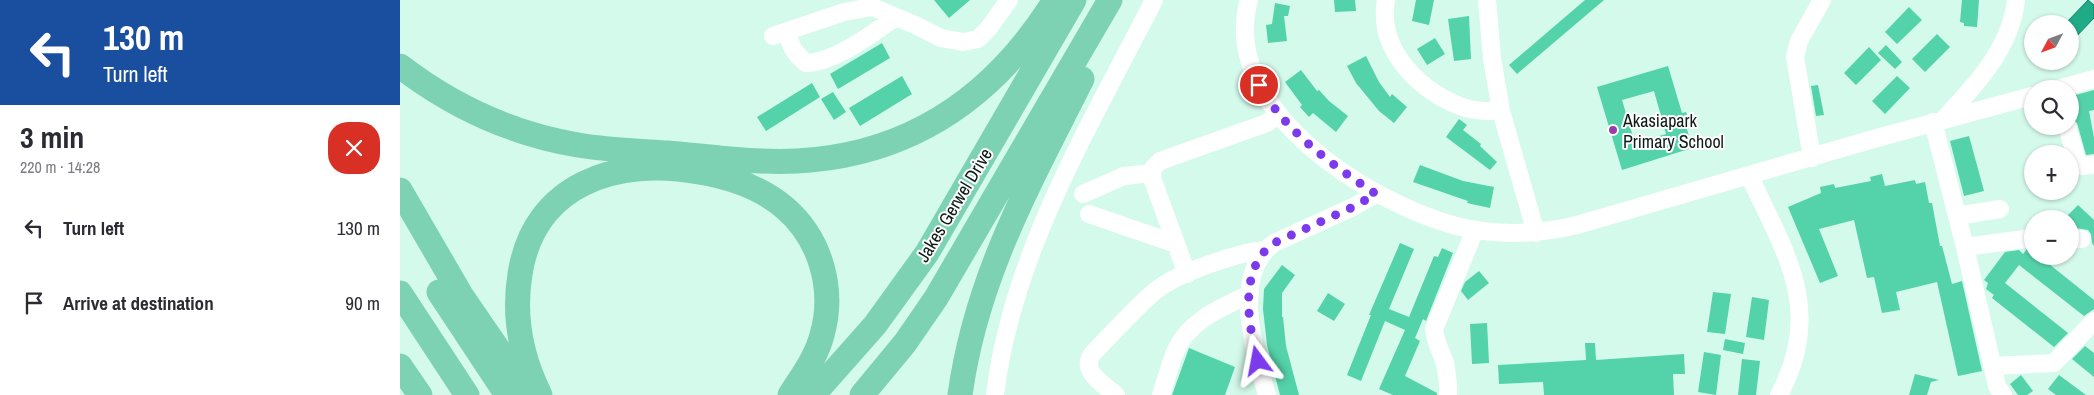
<!DOCTYPE html>
<meta charset="utf-8">
<style>
body{margin:0;font-family:"Archivo Narrow",sans-serif;background:#f2f2f3;color:#2b2b33;height:100vh;display:flex;flex-direction:column;font-size:19px;white-space:nowrap}
*{box-sizing:border-box;margin:0}
p{font-size:16px;color:#7c7c81}
.icon{flex:none;width:28px;height:28px;fill:none;stroke:currentColor;stroke-width:2;stroke-linecap:round;stroke-linejoin:round}
.map{position:relative;flex:1;overflow:hidden}
.details{display:flex;flex-direction:column;background:#fff;width:400px}
.details>*{flex:none}
.hud{background:#1a4fa0;color:#fff;overflow:hidden}
.needle{width:32px;rotate:229deg}
.buttons{position:absolute;left:1624px;top:15px;display:grid;gap:10px}
.buttons a{display:grid;place-items:center;width:55px;height:55px;border-radius:50%;background:#fff;box-shadow:0 1px 4px #0004;font-size:25px}
.pin{position:absolute;display:grid;place-items:center;width:42px;height:42px;color:#fff;margin:-21px;border:2px solid #fff;border-radius:50%;box-shadow:0 1px 5px #0007}
.me{position:absolute;width:55px;margin:-28px;rotate:347deg;stroke-linejoin:round;filter:drop-shadow(0 0 4px #0008)}
.turn{display:flex;align-items:center;gap:18px;height:105px;padding:0 20px;font-size:22px}
.turn .icon{width:65px;height:65px;stroke-width:2.5}
.turn b{display:block;font-size:35px;line-height:42px}
.round{display:grid;place-items:center;flex:none;width:52px;height:52px;border-radius:20px;background:#f2f2f3}
.headline{display:flex;align-items:center;justify-content:space-between;height:85px;padding:0 20px}
h1{font-size:30px;font-weight:700;line-height:38px}
ul{padding:0;list-style:none}
li{display:flex;align-items:center;gap:15px;height:75px;padding:0 20px}
li div{flex:1}
li b{display:block;font-size:19px}
li em{font-style:normal}
main{display:flex;flex:1;min-height:0}
.map>svg:first-child{display:block}
.water{fill:#1fab86;stroke:#1a8064}
.building{fill:#54d2aa;fill-rule:evenodd}
.lines{fill:none;stroke-linecap:round;stroke-linejoin:round}
.minor{stroke:#fff;stroke-width:18}
.highway{stroke:#7ed2b4;stroke-width:25}
.route{stroke:#7c3aed;stroke-width:9;stroke-dasharray:0 16.2}
.poi-dot{fill:#963fac;stroke:#fdfdfd;stroke-width:2}
.labels{text-anchor:middle;dominant-baseline:central;stroke-width:4;stroke-linejoin:round;paint-order:stroke}
.poi-label{font-size:18px;fill:#0d1b16;stroke:#fdfdfd;text-anchor:start}
.street-label{font-size:18px;fill:#0d1b16;stroke:#fdfdfd}
</style>
<main>
<section class="details">
<div class="hud">
<div class="turn"><svg class="icon" aria-label="left" viewBox="0 0 24 24"><path d="M17 20v-9H6M10 6l-5 5 5 5"/></svg><div><b>130 m</b>Turn left</div></div>
</div>
<div class="headline"><div><h1>3 min</h1><p>220 m · 14:28</p></div><a class="round" style="background:#d93025;color:#fff"><svg class="icon" aria-label="close" viewBox="0 0 24 24"><path d="M6 6l12 12M18 6L6 18"/></svg></a></div>
<ul>
<li><svg class="icon" aria-label="left" viewBox="0 0 24 24"><path d="M17 20v-9H6M10 6l-5 5 5 5"/></svg><div><b>Turn left</b></div><em>130 m</em></li>
<li><svg class="icon" aria-label="arrive" viewBox="0 0 24 24"><path d="M6 21V4h12l-3 4 3 4H6"/></svg><div><b>Arrive at destination</b></div><em>90 m</em></li>
</ul>
</section>
<div class="map">
<svg width="1694" height="395" viewBox="0 0 1694 395">
<rect width="100%" height="100%" fill="#d4faeb"/>
<path class="water" d="M1688 0 1694 5V18L1672 41 1670 40V24H1665Z"/>
<path class="building" d="M534 0H570L549 18Z
M934 0H955L956 11 935 12Z
M1016 0H1034L1029 25 1012 21Z
M1185 0H1204L1117 74 1109 65Z
M1562 0H1579L1577 27 1564 26V23L1560 22Z
M875 3 890 6 888 16H884L887 41 868 43 866 25 872 24Z
M1509 7 1522 20 1497 44 1485 32Z
M1069 16 1071 59 1054 61 1048 19Z
M1537 34 1550 47 1525 72 1512 59Z
M1035 38 1045 54 1027 65 1017 49Z
M482 43 490 58 438 89 430 74Z
M1486 45 1502 62 1495 69 1478 53Z
M1469 47 1481 60 1456 85 1444 73Z
M966 56 979 82 990 97 992 94 1007 107 994 123 979 111 956 83 947 66Z
M1268 66 1282 113 1286 112 1291 127 1287 129 1292 148 1222 170 1197 87ZM1254 91 1266 134 1235 143 1222 100Z
M901 70 917 91 919 90 929 101 948 116 936 132 913 113 909 117 900 107 902 105 885 82Z
M502 76 512 94 460 126 449 108Z
M1497 76 1510 88 1485 114 1472 101Z
M412 83 420 97 366 131 357 117Z
M1418 85 1424 115 1416 116 1411 86Z
M1694 90V110L1689 111 1694 138V154L1686 155 1677 123 1670 116V101L1673 100 1672 96Z
M433 92 446 112 434 120 421 99Z
M1059 119 1067 125 1063 130 1081 144 1080 146 1097 162 1090 170 1046 137Z
M1569 136 1584 191 1564 196 1550 141Z
M1020 165 1063 181 1094 187 1090 208 1067 203 1068 201 1013 182Z
M1482 174 1485 186 1515 180 1516 184 1525 182 1529 203H1532L1540 246H1542L1552 284 1562 281 1582 371 1558 376 1537 282 1496 292 1500 310 1482 313 1474 277 1467 278 1454 220 1419 229 1438 276 1420 283 1388 207 1421 193 1420 187 1434 184 1435 188 1471 181 1470 177Z
M1678 205 1694 220V246L1692 243 1691 234 1688 230 1676 228 1670 222V219L1665 218Z
M1000 243 1014 249 989 309 1009 317 1034 256 1038 257 1042 248 1053 253 1026 321 1023 319 1015 338 1020 341 1005 376 1037 393V395H993L979 389 1005 330 985 321 961 381 947 375 971 315H969Z
M1627 249H1632V256H1639L1694 300V309L1684 316 1619 265 1605 283 1668 333 1654 347 1592 298 1594 295 1586 289 1588 283 1584 280 1605 252 1619 250 1623 254Z
M882 265 895 275 882 293V317H883L886 346 899 395H880L867 345 863 309 864 289Z
M1079 271 1089 283 1068 300 1061 291 1065 282Z
M1313 292 1331 294 1325 334 1307 332Z
M928 293 945 304 934 321 917 311Z
M1352 297 1369 300 1364 340 1346 337Z
M1087 323 1089 363 1072 364 1070 324Z
M1325 339 1345 343 1343 354 1323 350Z
M1185 343H1195L1196 360 1284 354 1285 374H1273L1274 395H1144L1143 382 1099 384 1098 365 1186 360Z
M1685 346 1694 353V377L1672 359Z
M789 348 835 367 825 395H772Z
M1304 352 1321 355 1316 395 1298 392Z
M1342 359 1360 361 1356 395H1338Z
M1515 374 1539 380 1531 382 1527 395H1509Z
M1621 375 1633 391 1627 395H1618L1610 384Z
M1659 375 1686 395H1656L1648 389Z"/>
<g class="lines">
<path class="minor" d="M849 0C818 109 968 202 1056 226 1097 236 1136 235 1177 225L1477 138 1632 96
M986 0C977 50 1021 94 1066 108 1078 112 1089 111 1101 111
M1087 0 1092 58 1101 111 1136 233
M387 31C390 46 395 54 406 63 435 62 472 34 496 17
M373 36 444 12 472 7 515 25 541 38 563 42 578 39 588 29 609 0
M1658 89 1694 79
M1543 120C1575 86 1611 48 1616 0
M1533 122 1565 247 1597 386 1603 395
M1667 126 1678 164 1682 166 1694 165
M1412 158 1395 57 1399 41 1422 0
M1349 175C1385 253 1425 309 1379 395
M683 194 724 176 751 173
M689 214 776 244
M1557 216 1600 209
M1670 239H1682
M1565 247 1632 238
M787 274 752 178 753 168 760 161 867 123 879 114
M1592 366 1654 363 1694 321
M595 395C612 253 690 126 754 0
M716 395C703 384 678 370 694 352 714 332 733 310 754 292 776 273 836 253 865 250
M761 395C766 380 770 364 776 350 789 320 823 307 850 294
M867 395C855 352 830 275 874 243L953 207 976 194
M1048 395C1049 385 1047 374 1045 363 1041 351 1035 342 1034 329L1075 230"/>
<path class="highway" d="M0 66C52 106 113 134 178 145 208 150 238 151 268 153 311 157 354 163 397 161 512 155 596 95 655 0
M0 190 61 295 128 393
M39 292 107 395
M0 293 67 395
M0 366 20 395
M140 395C121 357 113 317 120 274 134 183 218 157 299 172 329 177 362 188 385 208 421 239 435 290 422 335 416 358 402 376 390 395
M413 395 475 325 527 253 674 0
M462 395 505 343 536 298 710 0
M560 395C576 277 630 183 682 79"/>
</g>
<g class="lines">
<path class="route" d="M858 361C848 325 838 268 874 243L953 207 976 194C931 164 886 132 859 85"/>
</g>
<circle class="poi-dot" cx="1213" cy="130" r="5"/>
<g class="labels">
<g class="poi-label">
<text x="1223" y="120">Akasiapark<tspan x="1223" dy="21">Primary School</tspan></text>
</g>
<g class="street-label">
<text transform="translate(554 205) rotate(-59)">Jakes Gerwel Drive</text>
</g>
</g>
</svg>
<div class="buttons">
<a><svg class="needle" viewBox="-14 -14 28 28"><path d="M0-13l5 13h-10z" fill="#e53935"/><path d="M0 13l5-13h-10z" fill="#7c7c81"/></svg></a>
<a><svg class="icon" aria-label="search" viewBox="0 0 24 24"><circle cx="10" cy="10" r="6"/><path d="M15 15l6 6"/></svg></a>
<a>+</a>
<a>−</a>
</div>
<div class="pin" style="left:859px;top:85px;background:#d93025"><svg class="icon" aria-label="arrive" viewBox="0 0 24 24"><path d="M6 21V4h12l-3 4 3 4H6"/></svg></div>
<svg class="me" style="left:858px;top:361px" viewBox="-20 -20 40 40"><path d="M0-17L14 15 0 8-14 15z" fill="#7c3aed" stroke="#fff" stroke-width="4"/></svg>
</div>
</main>
